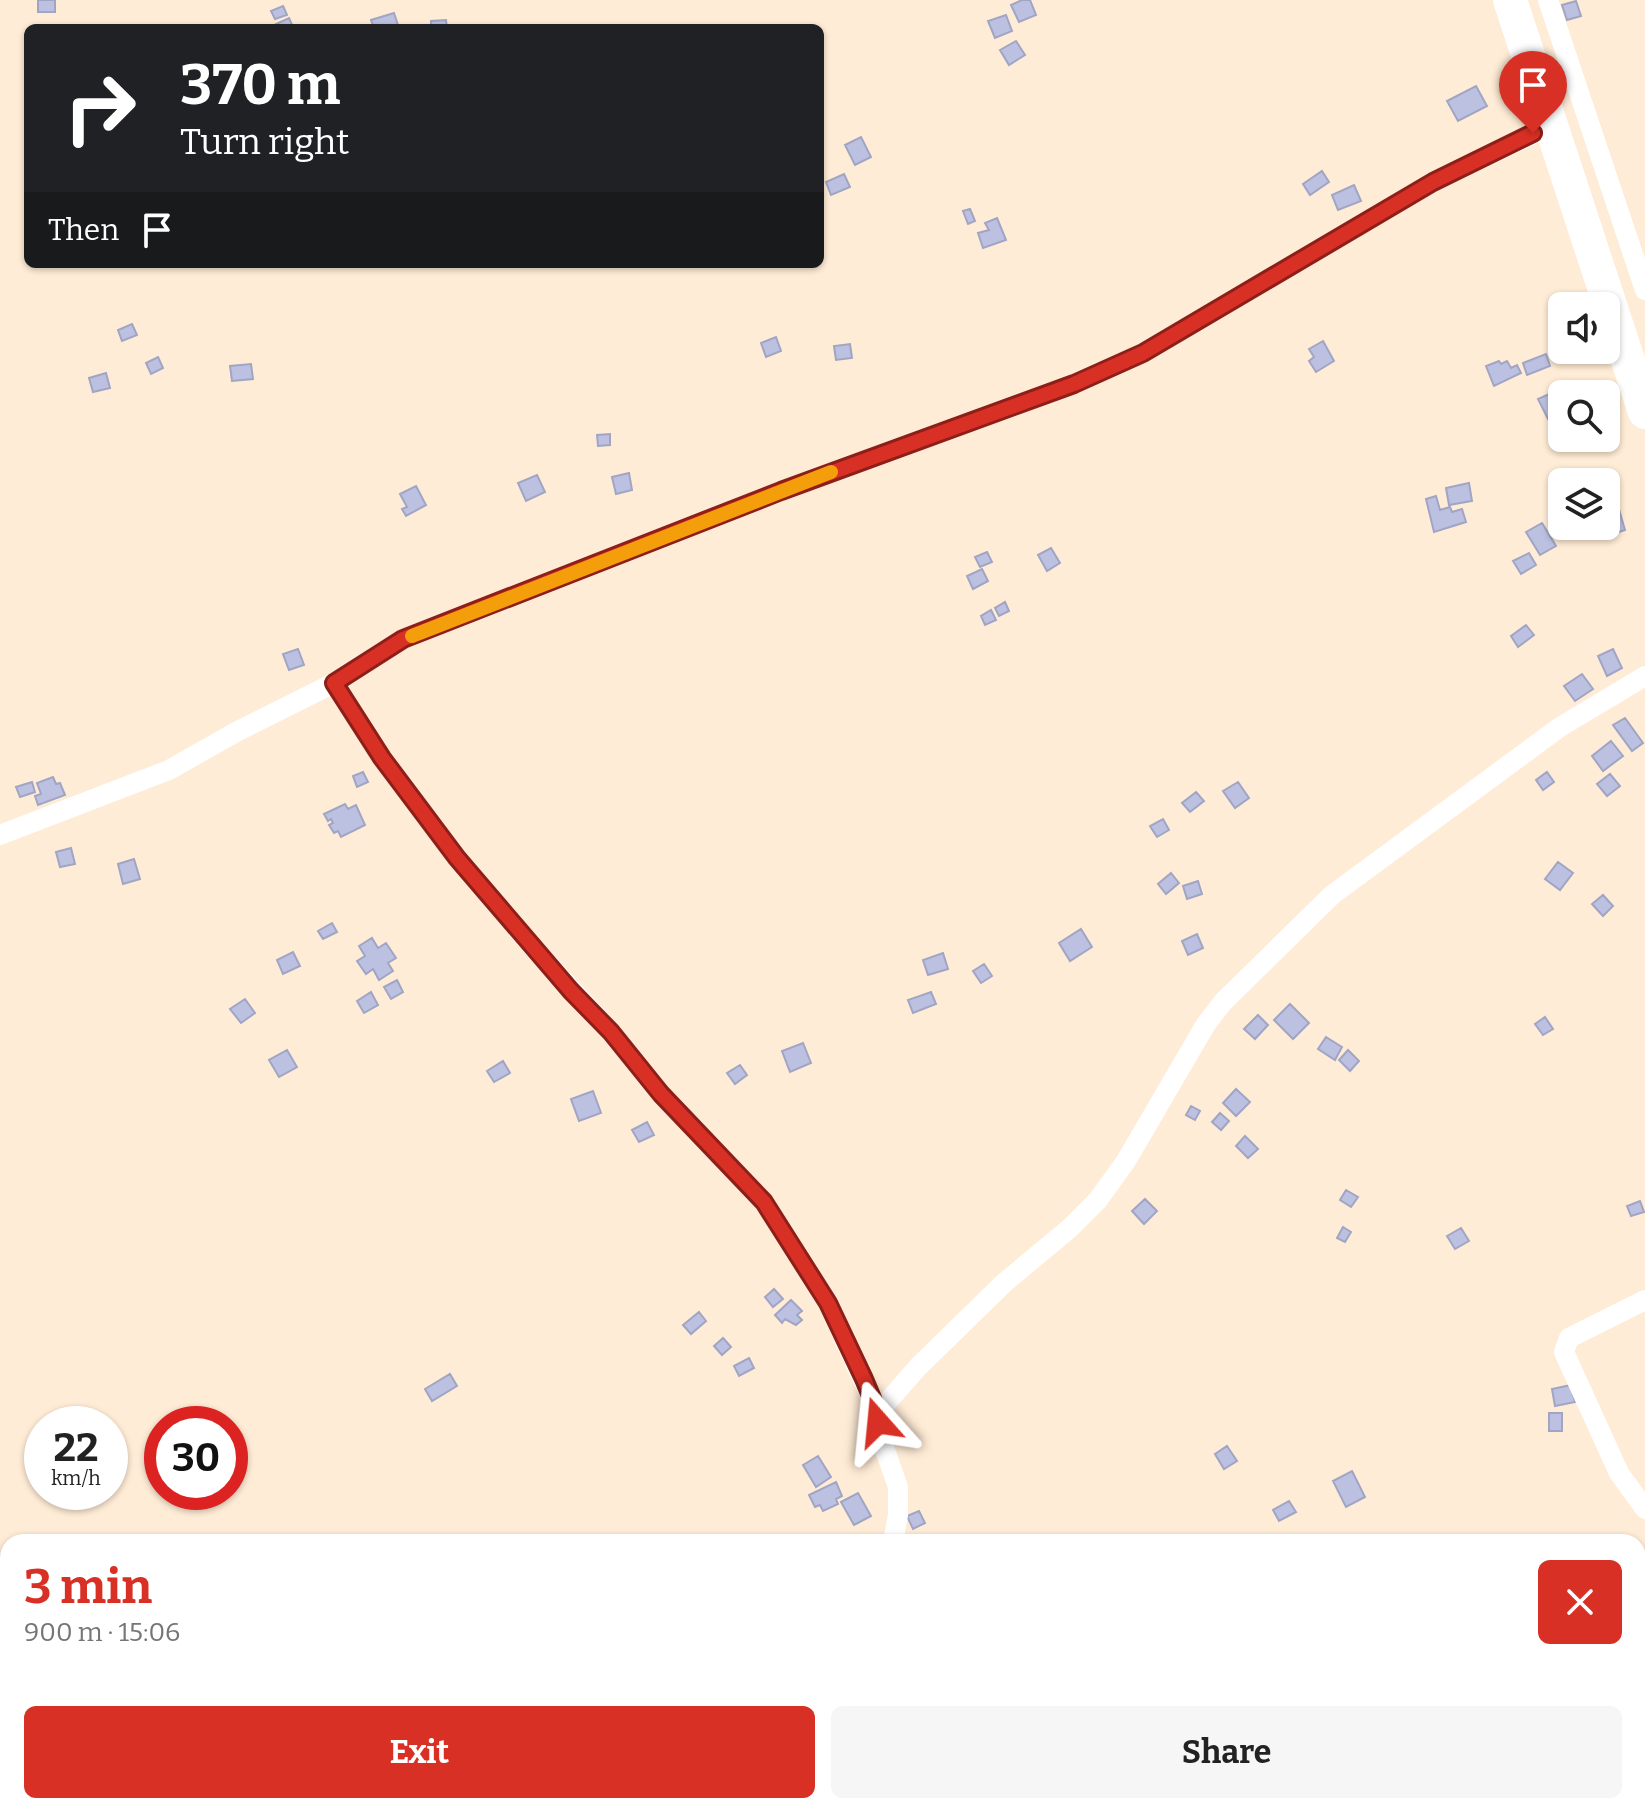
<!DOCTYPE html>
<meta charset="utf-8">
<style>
body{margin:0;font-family:Bitter,serif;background:#f6f6f6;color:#222;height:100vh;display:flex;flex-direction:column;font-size:30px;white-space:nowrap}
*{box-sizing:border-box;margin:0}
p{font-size:26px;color:#767676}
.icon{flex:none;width:44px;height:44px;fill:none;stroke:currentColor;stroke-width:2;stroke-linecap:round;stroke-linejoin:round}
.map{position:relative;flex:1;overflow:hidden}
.side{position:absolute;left:0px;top:1534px;width:1646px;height:280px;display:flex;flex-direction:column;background:#fff;border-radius:24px 24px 0 0;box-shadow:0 2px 6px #0004}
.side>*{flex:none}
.hud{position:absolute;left:24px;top:24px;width:800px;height:244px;border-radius:12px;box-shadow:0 2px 6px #0004;background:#202124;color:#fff;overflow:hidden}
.buttons{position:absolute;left:1548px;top:292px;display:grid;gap:16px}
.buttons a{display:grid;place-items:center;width:72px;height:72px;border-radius:12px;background:#fff;box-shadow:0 2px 6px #0004;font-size:40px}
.speed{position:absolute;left:24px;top:1406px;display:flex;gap:16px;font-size:40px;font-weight:700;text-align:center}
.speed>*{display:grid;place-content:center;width:104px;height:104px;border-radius:50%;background:#fff;box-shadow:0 2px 6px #0004;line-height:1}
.speed small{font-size:20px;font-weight:400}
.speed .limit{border:12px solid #d22;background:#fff;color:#111}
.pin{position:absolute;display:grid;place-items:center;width:68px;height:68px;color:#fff;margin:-82px -34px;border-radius:50% 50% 50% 0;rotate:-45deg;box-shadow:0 0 8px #0007}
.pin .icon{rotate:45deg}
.me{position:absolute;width:88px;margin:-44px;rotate:342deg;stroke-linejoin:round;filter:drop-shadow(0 0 6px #0008)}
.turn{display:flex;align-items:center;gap:28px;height:168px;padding:0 24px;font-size:36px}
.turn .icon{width:104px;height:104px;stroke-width:2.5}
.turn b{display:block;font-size:56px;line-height:68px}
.then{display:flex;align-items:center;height:76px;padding:0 24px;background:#0003;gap:16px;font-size:30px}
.round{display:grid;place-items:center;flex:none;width:84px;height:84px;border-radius:12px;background:#f6f6f6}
.head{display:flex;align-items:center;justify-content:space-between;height:136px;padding:0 24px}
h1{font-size:48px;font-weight:700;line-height:60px;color:#d93025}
.cta{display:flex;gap:16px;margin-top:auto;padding:16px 24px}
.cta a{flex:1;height:92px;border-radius:12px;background:#d93025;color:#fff;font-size:32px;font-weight:700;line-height:92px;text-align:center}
.cta a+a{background:#f6f6f6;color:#222}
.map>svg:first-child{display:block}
.building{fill:#bdc1e1;stroke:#a1a5c4;stroke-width:2}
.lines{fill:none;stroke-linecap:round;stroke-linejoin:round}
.minor{stroke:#fff;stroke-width:20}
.trunk{stroke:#fff;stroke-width:34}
.route-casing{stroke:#8d1f18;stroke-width:20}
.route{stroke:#d93025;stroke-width:14}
.slow{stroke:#f59e0b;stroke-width:14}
</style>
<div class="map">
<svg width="1645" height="1814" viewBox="0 0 1645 1814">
<rect width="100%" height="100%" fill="#ffecd6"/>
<path class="building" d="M38 0H55V12H38Z
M1022 0H1030L1036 15 1019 22 1011 5Z
M1576 1 1581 16 1567 20 1562 5Z
M283 6 287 15 275 19 271 11Z
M394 13 399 28H374L371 20Z
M1006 15 1012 31 995 38 988 21Z
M289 18 293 27 275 28 274 25Z
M446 20 447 28H431V21Z
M1016 41 1025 55 1009 65 1000 50Z
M1476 86 1487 106 1458 121 1447 101Z
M861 137 871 157 855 165 845 145Z
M1322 171 1329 182 1310 195 1303 184Z
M844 174 850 187 831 195 826 182Z
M1354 185 1361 201 1338 210 1332 195Z
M970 209 975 221 968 224 963 211Z
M997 218 1006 240 983 248 978 233 989 230 985 223Z
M1563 298 1566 306 1556 311 1553 301Z
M132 324 137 335 122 341 118 330Z
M776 337 781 351 766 357 761 343Z
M1323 341 1334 361 1316 372 1309 361 1314 357 1309 349Z
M850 344 852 358 836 360 834 346Z
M1546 354 1550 366 1527 375 1523 363Z
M158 357 163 368 151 374 146 363Z
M1499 361 1501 364 1507 361 1511 368 1517 365 1521 373 1494 386 1486 366Z
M251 364 253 379 232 381 230 366Z
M106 373 110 388 93 392 89 378Z
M1556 391 1562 403V413L1548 419 1538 399Z
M610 434V445L598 446 597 435Z
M629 473 632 490 616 494 612 477Z
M537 475 545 492 526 501 518 483Z
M1469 483 1472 501 1449 505 1446 488Z
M416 486 426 505 406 516 402 509 407 507 400 494Z
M1436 496 1440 510 1450 507 1452 512 1462 509 1466 522 1434 532 1426 499Z
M1618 506 1625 530 1609 535 1606 510Z
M1542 523 1556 546 1540 555 1526 532Z
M1051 548 1060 563 1047 571 1038 555Z
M987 552 992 562 980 567 975 557Z
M1529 553 1536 565 1521 574 1513 561Z
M982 569 988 581 973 589 967 576Z
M1005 602 1009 611 999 616 995 608Z
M991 610 996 620 985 625 981 616Z
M1526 625 1534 635 1518 647 1511 636Z
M298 649 304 665 289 670 283 654Z
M1613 649 1622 668 1607 676 1598 656Z
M1582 674 1593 689 1575 701 1564 686Z
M1625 718 1643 743 1632 751 1613 725Z
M1611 741 1623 756 1603 771 1592 756Z
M363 772 368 782 357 787 353 776Z
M1547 772 1554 782 1543 790 1536 780Z
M1610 774 1620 786 1607 796 1597 784Z
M53 777 56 784 60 783 65 795 38 805 35 796 41 794 37 783Z
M32 782 35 792 20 797 16 787Z
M1238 782 1249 798 1235 808 1223 791Z
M1196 792 1204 801 1190 812 1182 803Z
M345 804 348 809 356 805 365 825 341 837 338 831 334 833 329 825 333 823 331 819 328 821 324 814Z
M1163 819 1169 830 1157 837 1150 826Z
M71 848 75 864 60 867 56 852Z
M134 859 140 879 123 884 118 864Z
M1558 862 1573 873 1560 890 1545 879Z
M1171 873 1179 883 1166 894 1158 884Z
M1198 881 1202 894 1187 899 1183 886Z
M1603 895 1613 906 1603 916 1592 904Z
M332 923 337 932 323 939 318 931Z
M1081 929 1092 947 1070 961 1059 943Z
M1197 934 1203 948 1188 955 1182 941Z
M372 938 378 948 386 943 396 958 388 963 393 971 379 980 373 969 366 974 357 961 365 956 359 946Z
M293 952 300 966 283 974 277 960Z
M943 953 948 969 928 975 923 960Z
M984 964 992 976 981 983 973 971Z
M397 980 403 992 391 999 384 987Z
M371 992 378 1005 364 1013 357 1001Z
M931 992 936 1004 913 1013 908 1000Z
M245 999 255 1013 241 1023 230 1009Z
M1290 1004 1309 1023 1293 1039 1274 1020Z
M1258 1015 1268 1025 1255 1039 1244 1029Z
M1545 1017 1553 1029 1543 1035 1535 1024Z
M1326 1037 1342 1047 1335 1060 1318 1049Z
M803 1043 811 1063 790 1072 782 1051Z
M287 1050 297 1067 279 1077 269 1060Z
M1348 1050 1359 1061 1350 1071 1339 1060Z
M503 1061 510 1073 494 1082 487 1071Z
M740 1065 747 1075 735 1084 727 1073Z
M1236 1089 1250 1102 1236 1116 1223 1103Z
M593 1091 601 1113 579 1121 571 1099Z
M1191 1106 1200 1111 1195 1120 1186 1115Z
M1220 1113 1229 1121 1221 1130 1212 1122Z
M647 1122 654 1135 639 1142 632 1130Z
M1245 1136 1258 1149 1248 1158 1236 1146Z
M1346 1190 1358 1197 1351 1207 1340 1200Z
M1145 1199 1157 1211 1144 1224 1132 1211Z
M1640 1201 1644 1212 1631 1216 1627 1206Z
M1343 1227 1351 1232 1345 1242 1337 1238Z
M1461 1228 1469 1241 1455 1249 1447 1236Z
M774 1289 783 1299 773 1307 765 1297Z
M791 1300 802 1311 797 1315 802 1320 796 1325 785 1319 782 1323 775 1315Z
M699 1312 706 1321 691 1334 683 1325Z
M723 1338 731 1347 722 1355 714 1346Z
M749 1358 754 1368 739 1376 734 1366Z
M450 1374 457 1386 432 1401 425 1389Z
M1571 1385 1575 1402 1555 1406 1552 1389Z
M1549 1413H1562V1431H1549Z
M1227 1446 1237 1461 1224 1469 1215 1454Z
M818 1456 831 1477 816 1487 803 1465Z
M1352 1471 1365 1497 1346 1507 1333 1481Z
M836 1482 842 1496 836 1499 838 1504 823 1511 820 1505 815 1507 809 1495Z
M858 1493 871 1516 854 1525 841 1502Z
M1289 1501 1296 1512 1279 1521 1273 1510Z
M919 1511 925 1523 913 1529 907 1516Z
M1645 1732V1762L1638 1763V1733Z
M1592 1806H1610L1609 1813 1591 1810Z"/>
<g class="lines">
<path class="minor" d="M1548 0 1645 290
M334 683 382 758 457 858 531 945 611 1032 661 1094 764 1202 828 1303 879 1415
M0 835 169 770 236 732 334 683 403 639 781 491 1074 384 1143 353 1433 182 1552 125
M1645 1300 1569 1338 1564 1352 1619 1473 1645 1509
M893 1542 898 1515V1487L879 1433V1415L883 1407 918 1367 1004 1283 1070 1228 1098 1200 1126 1161 1206 1024 1223 1002 1332 895 1560 727 1645 676
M810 1814 811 1806"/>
<path class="trunk" d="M1510 0 1645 412"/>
</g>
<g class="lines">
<g class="route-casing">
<path id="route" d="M878 1422 879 1415 864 1379 828 1303 764 1202 661 1094 611 1032 571 991 457 858 382 758 334 683 403 639 781 491 1074 384 1143 353 1433 182 1533 133"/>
</g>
<use href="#route" class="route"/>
<path class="slow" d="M412 636 831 472"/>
</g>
</svg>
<div class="buttons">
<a><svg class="icon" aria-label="sound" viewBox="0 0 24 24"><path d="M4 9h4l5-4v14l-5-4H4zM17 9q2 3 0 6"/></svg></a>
<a><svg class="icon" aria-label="search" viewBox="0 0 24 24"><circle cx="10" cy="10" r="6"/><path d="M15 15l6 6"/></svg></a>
<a><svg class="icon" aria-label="layers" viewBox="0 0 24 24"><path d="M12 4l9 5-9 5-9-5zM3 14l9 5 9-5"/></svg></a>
</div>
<div class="speed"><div>22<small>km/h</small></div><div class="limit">30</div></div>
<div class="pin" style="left:1533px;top:133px;background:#d93025"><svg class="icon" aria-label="arrive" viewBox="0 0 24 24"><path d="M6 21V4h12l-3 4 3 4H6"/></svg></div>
<svg class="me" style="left:878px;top:1422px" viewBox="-20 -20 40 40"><path d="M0-17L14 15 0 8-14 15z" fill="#d93025" stroke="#fff" stroke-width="4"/></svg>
<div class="hud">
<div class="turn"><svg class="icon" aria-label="right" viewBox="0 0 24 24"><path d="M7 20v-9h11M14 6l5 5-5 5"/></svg><div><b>370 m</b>Turn right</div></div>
<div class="then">Then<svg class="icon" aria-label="arrive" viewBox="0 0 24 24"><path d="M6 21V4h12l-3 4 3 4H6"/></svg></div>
</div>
<section class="side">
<div class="head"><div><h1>3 min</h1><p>900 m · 15:06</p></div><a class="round" style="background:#d93025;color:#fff"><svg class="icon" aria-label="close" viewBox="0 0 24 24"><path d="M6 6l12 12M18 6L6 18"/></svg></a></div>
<div class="cta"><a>Exit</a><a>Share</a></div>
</section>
</div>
